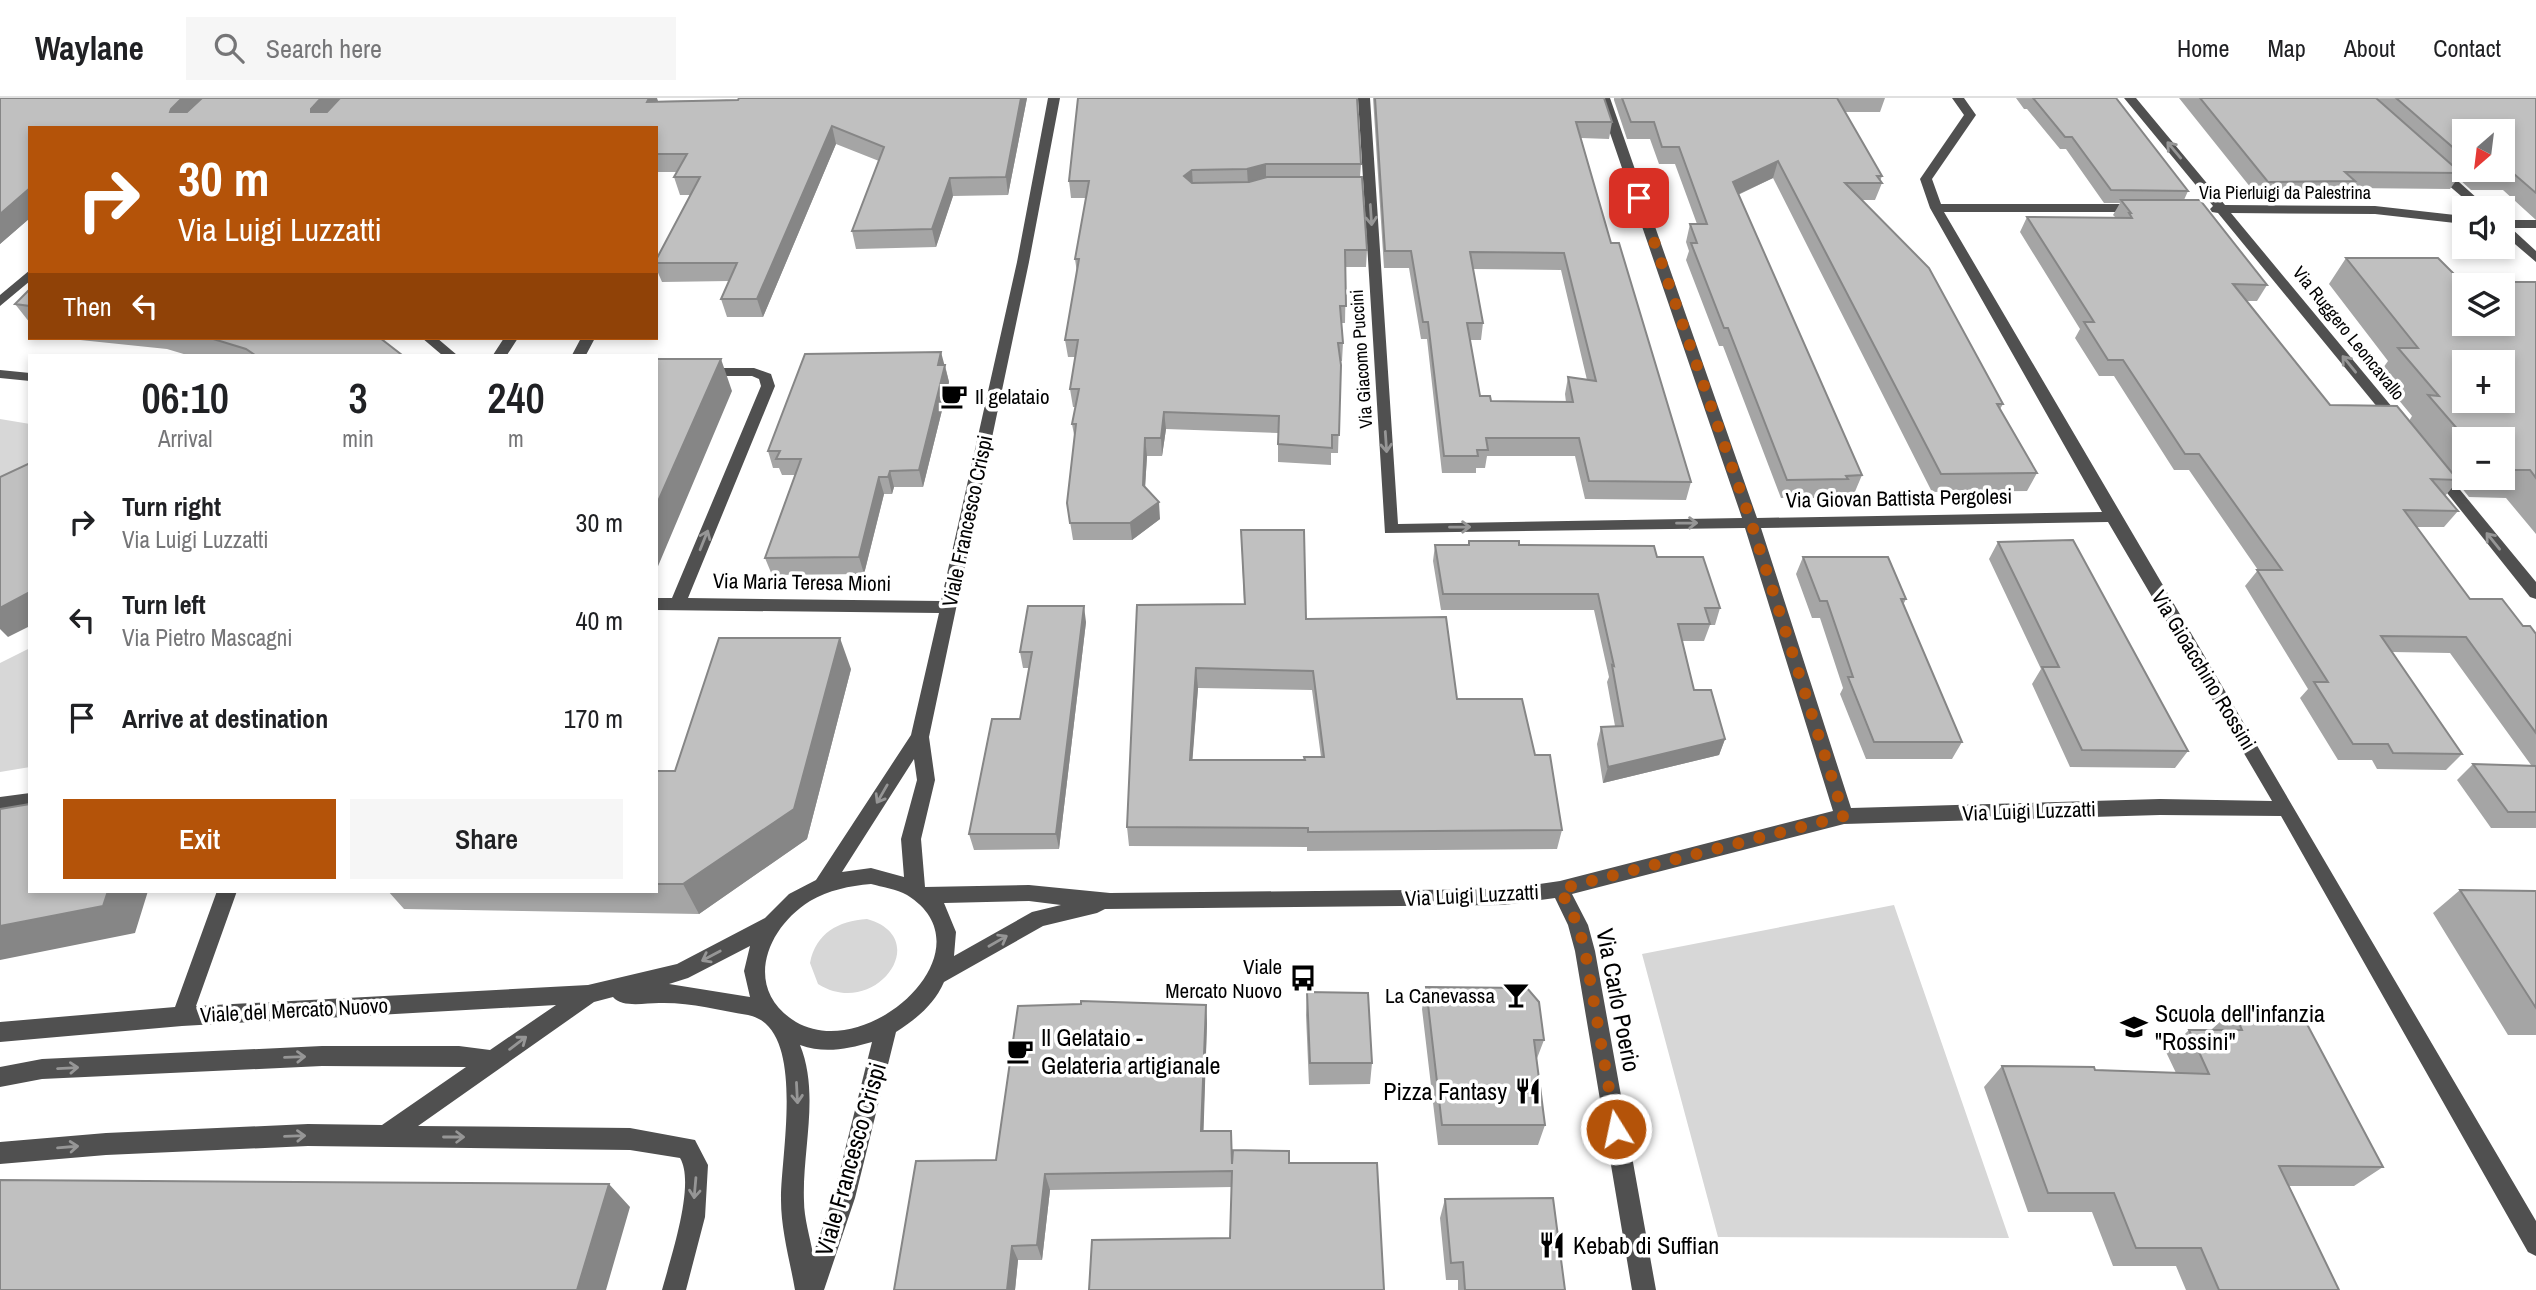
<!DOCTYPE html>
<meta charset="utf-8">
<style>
body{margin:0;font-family:"Archivo Narrow",sans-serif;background:#f6f6f6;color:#202124;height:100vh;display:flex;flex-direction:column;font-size:26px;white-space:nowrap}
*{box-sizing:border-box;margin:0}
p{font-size:23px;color:#757577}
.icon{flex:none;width:38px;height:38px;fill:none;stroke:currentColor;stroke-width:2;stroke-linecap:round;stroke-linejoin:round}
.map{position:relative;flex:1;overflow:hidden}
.side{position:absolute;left:28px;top:256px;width:630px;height:539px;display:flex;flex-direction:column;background:#fff;border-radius:0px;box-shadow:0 4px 10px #0003}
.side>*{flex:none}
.top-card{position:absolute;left:28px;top:28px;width:630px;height:214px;border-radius:0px;box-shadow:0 4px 10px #0003;background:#b45309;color:#fff;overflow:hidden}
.needle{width:46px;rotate:208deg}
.tools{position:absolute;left:2452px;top:21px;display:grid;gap:14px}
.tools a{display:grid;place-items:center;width:63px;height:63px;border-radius:0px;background:#fff;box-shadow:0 4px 10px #0003;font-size:35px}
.pin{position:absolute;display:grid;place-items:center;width:60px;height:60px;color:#fff;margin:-30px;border-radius:14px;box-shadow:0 4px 10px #0006}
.me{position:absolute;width:77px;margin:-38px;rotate:350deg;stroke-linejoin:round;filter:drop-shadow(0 0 5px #0008)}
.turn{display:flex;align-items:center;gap:24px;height:147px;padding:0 35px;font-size:32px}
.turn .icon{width:91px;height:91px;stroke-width:2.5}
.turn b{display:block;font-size:49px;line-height:60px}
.then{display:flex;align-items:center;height:66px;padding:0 35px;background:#0003;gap:14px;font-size:26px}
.eta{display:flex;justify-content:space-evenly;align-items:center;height:119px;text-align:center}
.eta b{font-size:42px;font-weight:600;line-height:49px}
.action{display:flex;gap:14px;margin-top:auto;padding:14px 35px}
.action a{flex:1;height:80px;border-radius:0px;background:#b45309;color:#fff;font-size:28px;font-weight:600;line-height:80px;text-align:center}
.action a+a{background:#f6f6f6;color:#202124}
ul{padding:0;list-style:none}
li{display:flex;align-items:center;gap:21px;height:98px;padding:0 35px}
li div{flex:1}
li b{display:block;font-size:26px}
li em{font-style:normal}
header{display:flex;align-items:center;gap:42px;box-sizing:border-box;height:98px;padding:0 35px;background:#fff;border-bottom:2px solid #e0e0e0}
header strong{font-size:33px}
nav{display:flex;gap:38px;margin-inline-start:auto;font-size:24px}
.search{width:490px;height:63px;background:#f6f6f6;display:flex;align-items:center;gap:18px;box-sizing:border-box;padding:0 24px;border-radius:0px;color:#757577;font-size:26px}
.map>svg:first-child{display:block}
.green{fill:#d7d7d7}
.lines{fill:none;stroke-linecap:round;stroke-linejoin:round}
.minor{fill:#505050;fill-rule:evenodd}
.wall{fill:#a5a5a5;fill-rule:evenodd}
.shaded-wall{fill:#868686}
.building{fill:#c0c0c0;stroke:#868686;stroke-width:2;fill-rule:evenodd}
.oneway{stroke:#969696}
.route{stroke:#b45309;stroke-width:12;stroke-dasharray:0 21.6}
.labels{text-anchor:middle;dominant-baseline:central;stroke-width:7;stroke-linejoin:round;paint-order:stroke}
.far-street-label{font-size:18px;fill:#000;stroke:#fff}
.poi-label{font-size:21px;fill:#000;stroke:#fff;text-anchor:end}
.street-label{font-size:21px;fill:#000;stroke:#fff}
.near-street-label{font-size:24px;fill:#000;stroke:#fff}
.near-poi-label{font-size:24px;fill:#000;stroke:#fff;text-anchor:start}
</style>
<header>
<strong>Waylane</strong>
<div class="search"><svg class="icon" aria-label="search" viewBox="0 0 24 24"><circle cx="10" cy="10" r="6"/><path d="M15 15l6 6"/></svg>Search here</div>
<nav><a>Home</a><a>Map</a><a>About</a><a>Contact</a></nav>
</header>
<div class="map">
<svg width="2536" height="1192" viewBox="0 0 2536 1192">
<rect width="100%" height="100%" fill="#fff"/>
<path class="green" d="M0 321 30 326V367L0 382Z
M30 550V669L0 674V565Z
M1894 807 2009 1140 1718 1139 1642 856Z
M867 821C935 840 875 922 818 886L810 865C816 835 838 823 867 821Z"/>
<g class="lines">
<path class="minor" d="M1048 0H1060L1029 164 929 639 935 682 921 741 925 789 1029 787 1110 795 1504 791 1560 783 1833 713 1745 430 1385 435 1358 0H1370L1398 426 1742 420 1598 0H1610L1757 420 2102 414 1930 110 1920 81 1964 17 1952 0H1964L1976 17 1932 81 1941 106H2139L2145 110 2139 114H1944L2536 1123V1158L2528 1154 2281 718 2160 717 1844 726 1572 796 1588 827 1595 853 1656 1192H1632L1575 853 1568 827 1555 800 1504 807 1105 811 1097 815 1043 828 944 884C934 907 916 921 896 934L855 1100 824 1192H795C790 1163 781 1132 781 1102 780 1059 808 929 748 917 718 912 689 904 659 905 645 905 622 910 613 899L594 904 418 1028 630 1030 695 1042 708 1067 705 1119 686 1192H662C670 1162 696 1086 680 1060L630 1052 308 1048 106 1057 0 1066V1044L106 1035 308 1026 382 1027 466 969 322 968 42 981 0 989V969L42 961 322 948H459L490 952 556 907 182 928 0 944V924L175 909 217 793H237L196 908 588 887 677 866 765 820 789 796 816 782 911 637 939 515 656 512V500H672L761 288 759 281 752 278H656V270H754L771 276 775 288 688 500 941 503 1017 164ZM2108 424 2272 703 2160 701 1851 710 1761 430ZM914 661 917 682 901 741 904 779 871 770 842 774ZM871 786C882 789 897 791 907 797 994 851 868 966 796 924 743 892 765 831 810 803 829 792 849 788 871 786ZM1029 803 1061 807 1032 814 954 858 956 834 944 805ZM750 848 744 873 750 899 669 886 688 880ZM872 944 833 1100 813 1156C810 1139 804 1120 804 1103 802 1052 820 996 800 947 825 956 847 951 872 944Z
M2124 0H2136L2225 107 2375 108 2464 118V126L2375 116 2231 115 2402 321 2404 324 2402 327H2392L2218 115 2212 114 2210 111 2213 108Z
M2432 67H2440L2488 110H2475L2432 73Z
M2502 122H2536V130H2511L2536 153V164L2502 135Z
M30 172V183L0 208V197Z
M422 240H437L457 257H442Z
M504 240H518L507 257H493Z
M581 240H595L586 257H572Z
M0 272 30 275V283L0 280Z
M2437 368 2442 370 2536 484V501L2530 499 2432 376 2429 373Z
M30 695V710L0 715V699Z"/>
</g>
<path class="wall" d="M0 0 658 3 851 0H1027L1008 97 953 98 936 149 856 151 852 133 879 63 836 46 763 219H727L721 201 729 183 662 184 656 170V162L690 97H680L674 79 677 74H656V30H30V120L0 146Z
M1078 0 1361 66 1360 79 1367 152 1366 169H1346L1345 225H1341L1343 245 1342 263H1341L1338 355H1331V367L1278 364V335L1166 331 1162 358H1147L1145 390 1160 421 1132 442H1073L1067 405 1075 342 1072 326 1076 309H1073L1070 291 1075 259H1068L1065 242 1077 175 1075 161 1086 100H1071L1069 83Z
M1373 0H1604L1612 24 1609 41 1581 40 1611 145 1691 384 1686 402 1585 401 1575 358H1487L1485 370H1476V375H1442L1427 241H1421L1409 170H1384ZM1473 171 1561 172 1587 282 1568 279 1565 296 1566 304 1491 303 1480 298 1470 242H1481L1483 225Z
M1614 0H1885L1880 14H1845L1882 78 1880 83 1882 85 1875 102H1862L2003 306 2000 311 2037 375 2027 393 1932 394 1773 80 1738 97 1862 377 1854 396H1842L1840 400H1781L1723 248H1719L1686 162 1689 153 1686 144 1690 126H1697L1675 66H1659L1650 41H1627L1614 2Z
M2016 0H2116L2188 93 2184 102 2267 187 2257 203H2246L2330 307 2409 323 2412 318 2378 277 2388 263 2329 186 2346 160 2462 184H2536V436L2506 400 2469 399 2457 384 2445 398 2458 413 2444 429H2417L2470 501 2536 536V730H2491L2457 682 2473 666 2531 667 2450 555 2392 554 2462 656 2446 672 2377 671 2372 662H2338L2300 600 2308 591 2245 488 2258 472 2189 372H2174L2114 278H2099L2075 240 2080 231 2020 134 2027 119H2115L2113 117 2120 105H2104L2066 51H2060L2027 11H2024ZM2464 341H2502V380H2464Z
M2179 0H2536V122L2503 92H2471L2458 80 2450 91 2350 90 2344 100H2259ZM2464 33 2502 72H2464Z
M30 191V225L15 206Z
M61 240H380L402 257H187L167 251Z
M944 267H945L949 284 923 389H894L892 396H884L864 476 772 477 765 460 795 377H782L779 370H773L768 353Z
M1241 432 1306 521 1457 601 1535 657 1562 732 1557 751 1307 753V749L1129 748 1127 729 1137 507 1244 506ZM1198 590 1312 592 1321 659 1304 662H1192Z
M1469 443 1657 459 1720 510 1715 527H1710L1704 543H1682L1694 592 1725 641 1719 657 1603 685 1597 646 1601 629 1615 628 1607 584 1609 579 1594 512H1441L1433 463 1435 447H1468Z
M1998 444 2188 653 2175 670 2070 669 2032 586 2041 571 1989 461Z
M1803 459 1906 501 1903 507 1962 644 1952 661H1866L1840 596 1843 590 1820 520H1812L1796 476Z
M1086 524 1059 751 974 752 969 736 1020 621 1029 570H1023L1020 554Z
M851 571 807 741 699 816 404 811 388 793H656V673H675Z
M2460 792 2536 793V937H2508L2433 815Z
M1426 889 1544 942 1536 963 1545 1027 1538 1047H1438L1422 911Z
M1307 894 1372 965 1370 986 1309 987 1306 917Z
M1206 907 1207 925 1203 1033 1232 1059 1289 1065 1230 1140 1232 1089 1050 1092 1042 1162H1018L1015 1192H894L996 1062Z
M2233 912 2383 1069 2354 1088H2289L2339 1192H2186L2176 1168H2113L2092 1114H2028L1984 989 2002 968 2176 975 2166 954 2189 932H2211Z
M1445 1101 1565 1192H1458V1182H1446L1440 1120Z"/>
<path class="shaded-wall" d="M182 0H210L181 28 170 14 171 11Z
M321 0H346L320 28 311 14V11Z
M649 0H657L660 9 647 4Z
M1021 0H1027L1008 97 1006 79Z
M832 28 836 46 763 219 757 201Z
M1778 63 1773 80 1728 101 1733 84Z
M1266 66V82L1248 87 1247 71Z
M1192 72 1193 88 1184 78Z
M950 80 953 98 936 149 932 131Z
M30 90V120L0 146V116Z
M941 254 949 284 923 389 919 372Z
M721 261 732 293 656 473V408Z
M1164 314 1166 331 1162 358 1161 340Z
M1145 340 1147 358 1144 405 1143 387Z
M890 373 894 389 892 396 888 379Z
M879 379 884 396 864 476 859 459Z
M1159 404 1160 421 1132 442 1130 425Z
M30 494V528L8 539 0 531V510Z
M1084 508 1086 524 1059 751 1056 736Z
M840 540 851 571 807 741 699 816 683 786Z
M1196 570 1198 590 1191 681 1190 662Z
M1725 641 1719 657 1603 685 1608 669Z
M108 793H148L135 835 0 862V828Z
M1206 907 1207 925 1203 1050 1201 1033Z
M1045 1076 1050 1092 1042 1162 1037 1147Z
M609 1086 630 1109 606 1192H577Z
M1012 1148 1018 1162 1015 1192H1007Z"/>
<path class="building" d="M0 0H182L171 11 170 14H187L202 0H321L311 11V14H327L340 0H649L647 4 738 2 739 0H1021L1006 79 950 80 932 131 852 133 884 49 832 28 757 201H721L737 165H656V162L700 79H674L687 56H656V30H30V90L0 116Z
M1078 0H1357L1361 66H1266L1247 71 1192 72 1184 78 1192 85 1249 84 1267 79H1362L1367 152H1345L1346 208H1340L1343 245H1338L1341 267 1339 337H1332V350L1278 346 1279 318 1164 314 1161 340H1145L1143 387 1159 404 1130 425H1070L1067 405 1076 326H1072L1079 291H1070L1078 242H1065L1079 161H1075L1089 83H1069Z
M1375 0H1604L1612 24H1576L1611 145H1619L1691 384 1589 383 1579 340H1486L1488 352H1477L1478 358H1444L1428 224H1423L1411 153H1385ZM1470 154 1564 155 1596 283 1568 279 1573 304 1491 303 1490 298H1480L1467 225H1483Z
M1622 0H1837L1882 78H1877L1882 85H1845L1929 170 2003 306H1997L2037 375 1941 376 1778 63 1733 84 1862 377 1846 378 1848 381 1787 382 1728 230H1724L1691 145H1697L1690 126H1707L1679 49H1662L1654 24H1631Z
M2033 0H2116L2188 93 2111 92 2072 39H2065Z
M2200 0H2376L2461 75 2345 74 2355 83 2268 84Z
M2396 0H2536V95L2514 76 2483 75 2479 72H2502V33H2464V59Z
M2121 102H2200L2267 187 2233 186 2330 307 2397 308 2458 382 2431 381 2458 413 2404 412 2470 501H2502L2523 528H2530L2536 536V635L2466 539 2381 538 2462 656 2393 655 2388 646H2353L2314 584H2328L2257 472H2282L2199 356H2185L2123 262H2108L2084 224H2094L2027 119 2132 120 2129 115H2131Z
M2346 160H2438L2462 184H2536V380L2530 372H2502V341H2466L2428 297 2439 298 2398 250H2418ZM2464 187H2502V226H2464ZM2464 264H2502V303H2464Z
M30 191V208L15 206Z
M210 240H380L402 257H255L246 251Z
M941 254 938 267H945L919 372 890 373 888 379H879L859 459 765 460 801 361H776L780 353H768L805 256Z
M656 261H721L656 408Z
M30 365V494L0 510V379Z
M1241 432H1304L1306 521 1446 519 1457 601H1522L1535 657H1550L1562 732 1308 734V730L1127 729 1137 507 1245 506ZM1196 570 1313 573 1324 659H1304L1305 662H1190Z
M2073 442 2188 653 2082 652 2042 569H2059L1998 444Z
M1469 443H1519V447L1654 448 1657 459H1703L1720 510H1705L1710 526H1678L1694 592H1711L1725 641 1608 669 1601 629 1623 628 1612 567 1614 568 1598 496H1443L1435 447H1469Z
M1803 459H1888L1906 501H1901L1962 644H1874L1848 579H1853L1827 503H1820Z
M1028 508H1084L1056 736H969L992 621H1020L1032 554H1020Z
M719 540H840L794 711 683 786H656V673H675Z
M2473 666 2536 668V714H2508Z
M30 706V793H108L103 808 0 828V711Z
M2460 792 2536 793V910Z
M1426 889 1527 890 1539 904 1544 942H1534L1545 1027H1442Z
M1307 894 1368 895 1372 965H1310Z
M1081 903 1206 907 1201 1033H1231L1232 1066 1233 1052 1289 1053V1065H1377L1384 1192H1089L1092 1142 1230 1140 1232 1073 1045 1076 1037 1147 1012 1148 1007 1192H894L916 1063 996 1062 1018 908 1081 906Z
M2233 912 2300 913 2383 1069 2279 1068 2339 1192H2219L2201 1150H2136L2114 1095H2048L2002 968 2094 969 2095 972 2209 976 2189 932H2242Z
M0 1082 609 1086 577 1192H0Z
M1553 1100 1565 1192H1465L1463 1164 1451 1165 1445 1101Z"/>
<defs><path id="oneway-shaft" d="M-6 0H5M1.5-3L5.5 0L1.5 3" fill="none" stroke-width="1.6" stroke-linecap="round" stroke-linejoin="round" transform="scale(1.75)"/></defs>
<g class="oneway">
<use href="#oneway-shaft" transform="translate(2174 52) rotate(-130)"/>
<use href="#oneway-shaft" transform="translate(1371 117) rotate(86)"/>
<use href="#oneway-shaft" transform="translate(2349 266) rotate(-129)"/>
<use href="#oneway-shaft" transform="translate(1386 344) rotate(86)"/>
<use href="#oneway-shaft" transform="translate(1687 425) rotate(-1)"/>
<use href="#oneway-shaft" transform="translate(1460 429) rotate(-1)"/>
<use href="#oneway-shaft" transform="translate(704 442) rotate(-68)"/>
<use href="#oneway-shaft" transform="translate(2493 443) rotate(-129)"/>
<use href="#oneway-shaft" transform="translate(882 696) rotate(120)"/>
<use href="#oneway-shaft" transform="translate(998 843) rotate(-30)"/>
<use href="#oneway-shaft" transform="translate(711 858) rotate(152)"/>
<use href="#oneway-shaft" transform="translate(518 945) rotate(-37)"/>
<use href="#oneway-shaft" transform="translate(295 959) rotate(-2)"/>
<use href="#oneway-shaft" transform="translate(68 970) rotate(-3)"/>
<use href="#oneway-shaft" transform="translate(797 995) rotate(87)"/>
<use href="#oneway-shaft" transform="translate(295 1038) rotate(-2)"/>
<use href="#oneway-shaft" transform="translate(454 1039)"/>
<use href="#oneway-shaft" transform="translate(68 1049) rotate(-5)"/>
<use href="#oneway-shaft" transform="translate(695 1090) rotate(95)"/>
</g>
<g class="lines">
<path class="route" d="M1616 1031 1585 853 1578 827 1560 791 1844 718 1751 424 1639 100"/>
</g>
<defs>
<g id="cafe-bare" transform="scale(2.1)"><path d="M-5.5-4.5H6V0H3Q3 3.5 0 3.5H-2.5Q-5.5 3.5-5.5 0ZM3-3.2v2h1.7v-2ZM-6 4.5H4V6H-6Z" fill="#000" stroke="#fff" stroke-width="2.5" paint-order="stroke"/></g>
<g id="bus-bare" transform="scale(2.1)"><path d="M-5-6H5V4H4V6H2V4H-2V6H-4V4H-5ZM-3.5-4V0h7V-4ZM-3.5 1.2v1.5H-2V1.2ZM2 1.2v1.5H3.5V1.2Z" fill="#000" stroke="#fff" stroke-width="2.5" paint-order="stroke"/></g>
<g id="bar-bare" transform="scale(2.1)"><path d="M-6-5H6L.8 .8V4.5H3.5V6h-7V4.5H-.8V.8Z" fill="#000" stroke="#fff" stroke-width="2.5" paint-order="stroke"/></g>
<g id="school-bare" transform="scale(2.1)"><path d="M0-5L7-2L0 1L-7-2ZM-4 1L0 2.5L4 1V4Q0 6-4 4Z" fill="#000" stroke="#fff" stroke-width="2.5" paint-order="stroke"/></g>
<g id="restaurant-bare" transform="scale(2.1)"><path d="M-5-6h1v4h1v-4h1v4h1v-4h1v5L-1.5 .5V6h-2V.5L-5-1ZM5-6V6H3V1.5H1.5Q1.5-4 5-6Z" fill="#000" stroke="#fff" stroke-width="2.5" paint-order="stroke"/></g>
</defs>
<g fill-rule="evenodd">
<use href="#cafe-bare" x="954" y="298"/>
<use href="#bus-bare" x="1303" y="880"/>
<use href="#bar-bare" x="1516" y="897"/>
<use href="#school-bare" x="2134" y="929"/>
<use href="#cafe-bare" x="1020" y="953"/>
<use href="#restaurant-bare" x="1528" y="993"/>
<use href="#restaurant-bare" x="1552" y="1147"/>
</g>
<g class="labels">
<g class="far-street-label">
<text x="2285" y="94">Via Pierluigi da Palestrina</text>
<text transform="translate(2349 235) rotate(51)">Via Ruggero Leoncavallo</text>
<text transform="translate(1361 261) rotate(-94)">Via Giacomo Puccini</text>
</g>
<g class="poi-label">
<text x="975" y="298" text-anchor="start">Il gelataio</text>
<text x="1282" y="868">Viale<tspan x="1282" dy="24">Mercato Nuovo</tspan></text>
<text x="1495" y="897">La Canevassa</text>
</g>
<g class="street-label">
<text transform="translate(1899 400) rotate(-1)">Via Giovan Battista Pergolesi</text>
<text transform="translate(967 423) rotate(-78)">Viale Francesco Crispi</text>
<text transform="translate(802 484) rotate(1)">Via Maria Teresa Mioni</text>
<text transform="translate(2204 572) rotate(59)">Via Gioacchino Rossini</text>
<text transform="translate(2029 713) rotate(-2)">Via Luigi Luzzatti</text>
<text transform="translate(1472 797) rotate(-3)">Via Luigi Luzzatti</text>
<text transform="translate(294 912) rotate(-3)">Viale del Mercato Nuovo</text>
</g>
<g class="near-street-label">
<text transform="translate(1619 902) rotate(79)">Via Carlo Poerio</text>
<text transform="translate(850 1061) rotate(-74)">Viale Francesco Crispi</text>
</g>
<g class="near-poi-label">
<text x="2155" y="915">Scuola dell'infanzia<tspan x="2155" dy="28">"Rossini"</tspan></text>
<text x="1041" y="939">Il Gelataio -<tspan x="1041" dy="28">Gelateria artigianale</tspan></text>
<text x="1507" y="993" text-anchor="end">Pizza Fantasy</text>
<text x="1573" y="1147">Kebab di Suffian</text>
</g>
</g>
</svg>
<div class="tools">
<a><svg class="needle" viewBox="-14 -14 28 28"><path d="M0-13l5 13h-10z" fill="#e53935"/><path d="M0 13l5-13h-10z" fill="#757577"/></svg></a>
<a><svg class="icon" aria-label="sound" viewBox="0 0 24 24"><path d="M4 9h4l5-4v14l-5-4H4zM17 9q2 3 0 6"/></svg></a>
<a><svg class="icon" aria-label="layers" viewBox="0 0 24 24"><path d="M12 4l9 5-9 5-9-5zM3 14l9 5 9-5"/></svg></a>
<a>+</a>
<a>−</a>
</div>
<div class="pin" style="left:1639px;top:100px;background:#d93025"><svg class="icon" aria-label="arrive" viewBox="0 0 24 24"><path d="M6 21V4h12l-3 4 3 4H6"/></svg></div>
<svg class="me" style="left:1616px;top:1031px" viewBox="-20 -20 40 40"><circle r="17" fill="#b45309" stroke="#fff" stroke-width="3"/><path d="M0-11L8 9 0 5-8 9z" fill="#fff"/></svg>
<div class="top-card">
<div class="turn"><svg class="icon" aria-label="right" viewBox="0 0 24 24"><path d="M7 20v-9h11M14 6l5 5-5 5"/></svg><div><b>30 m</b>Via Luigi Luzzatti</div></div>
<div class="then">Then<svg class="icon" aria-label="left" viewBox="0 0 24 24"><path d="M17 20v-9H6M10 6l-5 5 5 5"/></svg></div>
</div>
<section class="side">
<div class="eta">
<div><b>06:10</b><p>Arrival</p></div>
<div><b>3</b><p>min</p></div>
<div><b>240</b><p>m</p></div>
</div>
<ul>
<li><svg class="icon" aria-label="right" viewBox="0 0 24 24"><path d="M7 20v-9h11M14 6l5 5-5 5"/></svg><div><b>Turn right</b><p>Via Luigi Luzzatti</p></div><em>30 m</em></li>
<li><svg class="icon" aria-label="left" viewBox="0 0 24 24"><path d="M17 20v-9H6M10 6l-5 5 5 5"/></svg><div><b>Turn left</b><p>Via Pietro Mascagni</p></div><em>40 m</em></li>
<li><svg class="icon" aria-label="arrive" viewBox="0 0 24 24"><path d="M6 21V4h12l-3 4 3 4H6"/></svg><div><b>Arrive at destination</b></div><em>170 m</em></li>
</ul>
<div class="action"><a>Exit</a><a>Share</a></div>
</section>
</div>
